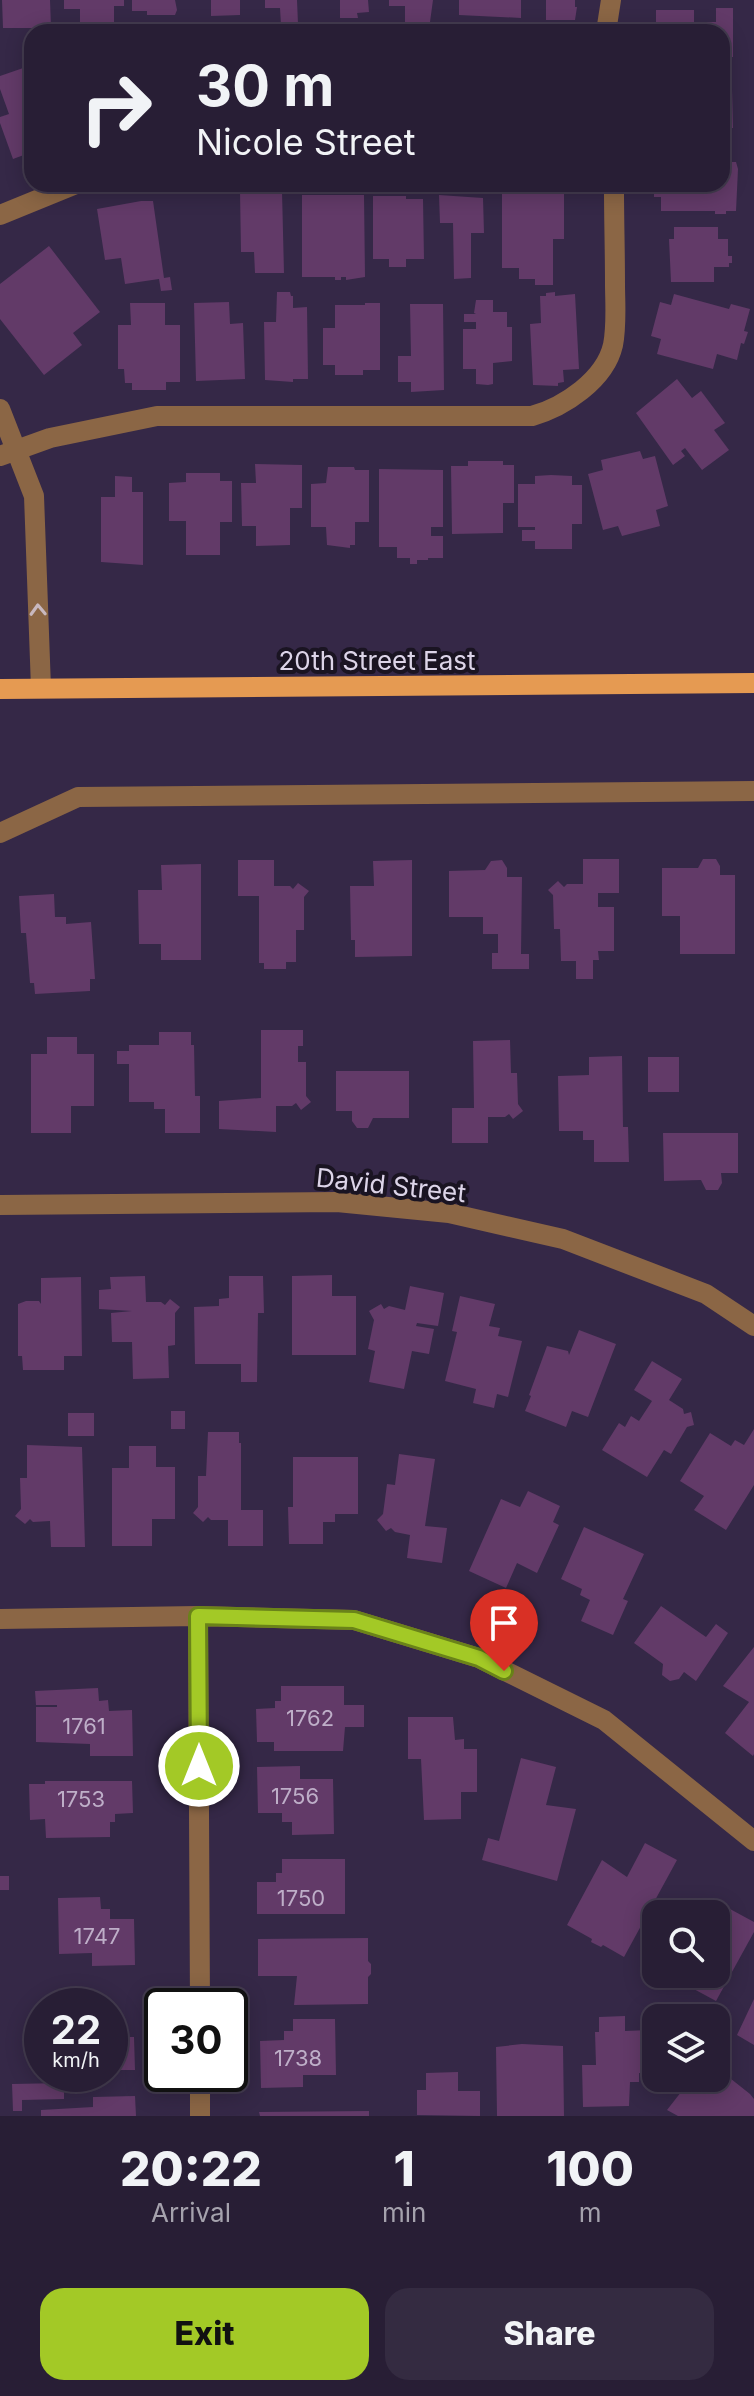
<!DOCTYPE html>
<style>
body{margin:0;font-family:Inter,sans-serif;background:#342b41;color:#f1f3f6;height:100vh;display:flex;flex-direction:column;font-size:30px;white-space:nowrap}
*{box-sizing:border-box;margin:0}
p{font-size:26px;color:#a5a2ad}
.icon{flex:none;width:44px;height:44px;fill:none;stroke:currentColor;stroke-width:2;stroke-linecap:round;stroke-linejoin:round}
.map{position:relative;height:2116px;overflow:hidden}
.sheet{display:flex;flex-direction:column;background:#281e35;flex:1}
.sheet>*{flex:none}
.top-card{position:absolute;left:24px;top:24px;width:706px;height:168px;border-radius:24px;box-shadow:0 4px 20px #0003,0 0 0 2px #443c50;background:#281e35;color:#f1f3f6;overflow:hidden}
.tools{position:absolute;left:642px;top:1900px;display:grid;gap:16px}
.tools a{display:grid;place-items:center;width:88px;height:88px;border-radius:16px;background:#281e35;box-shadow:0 4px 20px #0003,0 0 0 2px #443c50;font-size:40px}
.speed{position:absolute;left:24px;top:1988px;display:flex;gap:16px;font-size:40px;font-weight:700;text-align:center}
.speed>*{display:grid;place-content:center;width:104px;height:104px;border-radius:50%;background:#281e35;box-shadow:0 4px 20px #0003,0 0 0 2px #443c50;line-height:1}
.speed small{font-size:20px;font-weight:400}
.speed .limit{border:4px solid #111;border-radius:12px;background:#fff;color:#111}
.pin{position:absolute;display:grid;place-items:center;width:68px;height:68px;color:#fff;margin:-82px -34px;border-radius:50% 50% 50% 0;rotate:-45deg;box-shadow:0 0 8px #0007}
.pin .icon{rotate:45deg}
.me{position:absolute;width:88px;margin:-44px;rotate:0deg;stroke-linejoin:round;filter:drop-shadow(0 0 6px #0008)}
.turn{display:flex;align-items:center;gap:28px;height:168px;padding:0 40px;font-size:36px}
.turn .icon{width:104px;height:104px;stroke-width:2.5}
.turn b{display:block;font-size:56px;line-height:68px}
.eta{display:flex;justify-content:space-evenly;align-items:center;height:136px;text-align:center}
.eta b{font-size:48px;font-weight:800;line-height:56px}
.button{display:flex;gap:16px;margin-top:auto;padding:16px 40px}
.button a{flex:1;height:92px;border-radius:24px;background:#a3c926;color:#111;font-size:32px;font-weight:800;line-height:92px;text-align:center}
.button a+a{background:#342b41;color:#f1f3f6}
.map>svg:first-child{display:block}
.building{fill:#623a68}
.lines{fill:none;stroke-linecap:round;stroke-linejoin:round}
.minor{stroke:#8b6645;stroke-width:20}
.major{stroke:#e59a52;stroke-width:20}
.oneway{stroke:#c8b8bf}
.route-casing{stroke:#6a8319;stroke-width:20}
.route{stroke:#a3c926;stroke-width:14}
.labels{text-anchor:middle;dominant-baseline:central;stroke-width:8;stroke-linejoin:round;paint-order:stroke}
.number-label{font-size:22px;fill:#beaec8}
.street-label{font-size:26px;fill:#dcd4e8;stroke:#1a1422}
</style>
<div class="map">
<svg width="754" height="2116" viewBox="0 0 754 2116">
<rect width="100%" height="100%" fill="#352847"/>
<path class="building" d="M2 0H50L51 27H46L47 32H35V28H3Z
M64 0H124V6H114V24H80V9H64Z
M132 0H175L177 10 175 15H147V11H132Z
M211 0H240V15L211 16Z
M265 0H297L298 24H292V27L281 25 280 8H265Z
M340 0H368L369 12 357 13 358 18H340Z
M389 0H433L430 22H423L420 28 405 25V6H389Z
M459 0H521V18L459 15Z
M546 0H575V7H577L575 20H546Z
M716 8H733V57H722V32H650V22H656V10H694V22H716Z
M29 66 32 76V152L13 159 0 123V117L9 114 0 89V76Z
M722 89H732L733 128H722Z
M722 162H736L738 169 736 211H726V214H715V211H661V197H654V184H722Z
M502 190H564V239H553V285H535V279H519V268H502Z
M240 191H282L284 273H255L254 252H241Z
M302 195H364L365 277 346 280V277H341V280H335V277H302Z
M439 195 483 198 484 233H471V278L454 279 453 223H440Z
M373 196H406V199H423L424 259H406V267H389V259H373Z
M141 201H153L164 278 170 277 172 290 161 291 159 279 125 284 121 258 105 260 97 209Z
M674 227H718V239H728V256H732V263H729V267H714V282H671L669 239H674Z
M49 246 100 312 73 333 82 345 44 375 0 319V284Z
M277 292H290L291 296H293V308L307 307 308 379H293V382L265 380 264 322H276Z
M555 292V296L575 294 579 369 563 370 564 382 558 383V386L533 385 530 324 541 323 540 296H546V293Z
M674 294 729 309 731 304 750 309 744 331 748 332 744 344 741 343 737 360 717 354 713 369 657 354 661 339 651 336 660 302 671 305Z
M476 300H493V312H507V327H512V361L493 363V384L488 385 476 384V369H463V329H476V322H464V314H476L474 313Z
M229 302 230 324 243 323 245 379 196 381 194 303Z
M130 303H165V325H180V382H166V390H132V383H125L124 369H118V325H131Z
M365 303H380V370H363V375H335V365H323V328H335V305H365Z
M410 304H443L444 390 411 392V382H398V356H411Z
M677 379 692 398 701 391 725 423 714 430 729 450 702 470 685 448 681 451 685 456 673 465 636 413Z
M640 451 643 459 655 456 668 506 656 510 660 526 622 536 618 526 603 530 588 474 603 470 601 460Z
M468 461H503V465H514V503H503V533L452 534 451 466H468Z
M255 464 302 465V508H290V545L256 546V526H242L241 483H256Z
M328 467H354L355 470H369V522H355V545H350V548L327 545 326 527H311V484L326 483Z
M379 469 443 470V527H431V536H443V558H428V560H417V564H410V558H397V547H379Z
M186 473H220V481H232V522H220V555H186V521H169V483L186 482Z
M551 475 572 476V485H582V524H572V549H535V541H522V530H535V527H518V484H535V476Z
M115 476 132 477V492H143V565L101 562V497H115Z
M583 859H619V893H598V907H614V951H598L599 960H593V979H576V961H561L560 929H554L553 895 548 890 558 881 564 887 567 884H583Z
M703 859H716L720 866V875H735V954H680V916H662V868H698Z
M238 860H274V886H290L293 889 298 883 309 891 304 897V930H296V962H286V969H264V963H259V896H238Z
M412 860V956L355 957V940H351L350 886H374L373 861Z
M502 860 507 868V877H522L521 954H529V969H492V953H498V934H483V917H449V871L485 870 491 861Z
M201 864V960H161V944H139L138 890H162L161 865Z
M54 894 55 917H66V924L91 922 95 979H90V991L35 994 34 983H30L26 933H21L19 896Z
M261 1030H303V1046H298V1062H306V1096L311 1102 301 1110 296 1103 292 1106H276V1132L219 1129V1101L261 1098Z
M159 1032H191V1045H194L195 1096H200V1133H165V1109H154V1102H129V1064H117V1051H129V1045H159Z
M47 1037H77V1054H94V1106H71V1133H31V1054H47Z
M510 1040 511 1073H517L518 1104 523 1111 513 1119 509 1114 505 1117H488V1143H452V1108H474L473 1041Z
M622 1056 623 1127H628L629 1162H594V1140H583V1131H559L558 1076 589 1075V1057Z
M648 1057H679V1092H648Z
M336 1071H409V1118H373L368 1128H357L352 1121V1111H336Z
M663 1133H738V1173H721L722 1183 718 1190H706L701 1180 664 1181Z
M332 1275V1296H356V1355H292V1276Z
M145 1276 146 1302H161L165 1305 170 1299 180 1307 175 1313V1345L168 1346 169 1378 133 1379 132 1342H112L111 1313 132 1311 99 1309V1290L111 1289 110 1277Z
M229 1276H263L264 1313H258L257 1382H241V1364H195L194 1307 219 1306V1299L229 1298Z
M81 1277 82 1356H64V1370H23L22 1356H18V1304L26 1301H39L41 1304V1278Z
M410 1286 444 1293 438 1326 417 1323 416 1326 434 1329 429 1354 412 1351 404 1389 369 1382 375 1351 368 1349 374 1320 369 1311 381 1304 384 1309 389 1306 405 1310Z
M460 1296 495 1304 489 1326 500 1328 498 1336 522 1341 508 1397 497 1394 494 1408 473 1403 476 1389 445 1381 457 1332 452 1331Z
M579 1330 616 1344 588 1417 572 1411 566 1427 525 1411 531 1396 529 1395 547 1346 568 1351 569 1355Z
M652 1361 682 1379 669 1400 683 1409 684 1414 691 1412 694 1425 687 1427 671 1454 664 1450 647 1477 602 1450 619 1423 625 1427 631 1416 639 1421 652 1401 634 1390Z
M171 1411H185V1429H171Z
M68 1413H94V1436H68Z
M754 1429V1485L726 1530 694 1510 704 1496 680 1481 710 1433 731 1446 735 1440 744 1445Z
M208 1432H239V1443H241V1510H263V1546H228V1520H211L208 1517 203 1522 193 1513 198 1507V1476H206Z
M27 1445 82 1447 85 1547H51L50 1521 33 1522 30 1519 25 1524 15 1516 21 1509 20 1478H27Z
M129 1446H156V1467H175V1519H152V1546H112V1468H129Z
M399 1454 435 1459 425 1526 447 1528 442 1563 407 1558 410 1535 395 1532 391 1528 386 1531 377 1520 383 1514 387 1484 395 1485Z
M293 1457H358V1514H335V1522H323V1544H289L288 1507H293Z
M528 1491 560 1506 553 1522 559 1525 537 1573 517 1563 506 1588 469 1571 501 1499 520 1507Z
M584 1527 644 1554 623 1599 628 1601 613 1635 581 1621 590 1600 580 1595 582 1589 561 1579Z
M661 1606 706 1637 716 1624 728 1633 696 1681 684 1672 679 1679 670 1681 662 1675 663 1664 634 1643Z
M754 1647V1754L753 1756 725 1733 749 1702 723 1686Z
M281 1686H344V1705H364V1727H345L343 1751H274V1742H257L256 1709 275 1708V1701H281Z
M98 1688 99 1701 108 1700 109 1711 132 1710 133 1756H90V1744L36 1742V1707H57V1705H36L35 1691Z
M408 1717H453L455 1740 464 1739V1749H477V1792H461V1819L424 1820 421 1759H408Z
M521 1758 556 1767 546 1805 576 1809 557 1881 482 1860 488 1838 499 1841Z
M300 1766V1779H333L334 1834 292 1835V1822H282V1813H258L257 1767Z
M45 1781H132L133 1813 115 1814V1822H110V1837L46 1838 45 1819 30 1820 29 1784H45Z
M645 1843 677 1860 624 1957 603 1945 601 1947 591 1942 592 1939 567 1925 602 1860 627 1877Z
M282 1859H345V1914H257V1882H276V1873H282Z
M0 1876H9V1890H0Z
M100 1897 101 1909H110V1919H134L135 1965 92 1966V1953L59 1954 58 1898Z
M730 1909 754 1922V1932L716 2001 666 1974H716V1922L721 1925Z
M368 1938V1961L371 1964V1974L368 1977V2004L294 2005 297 1976H258V1939Z
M754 1999V2045L737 2035Z
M625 2016V2031L650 2030 651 2073H639V2082H630L629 2106 583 2107 582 2065H596L595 2032H599V2017Z
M293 2019H335L336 2075H303V2087L261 2088 260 2041 284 2040V2031H293Z
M110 2030H115V2037H134L135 2070H110Z
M522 2044 563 2046 564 2116H497L496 2047Z
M716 2067 750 2094 754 2099V2116H678L667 2110 692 2078H716Z
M458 2072V2091H480V2116L417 2115V2090H426V2073Z
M64 2083V2099L22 2100V2111H13L12 2084Z
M135 2096 136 2116H41V2110L93 2107V2097Z
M369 2111V2116H260L259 2112Z"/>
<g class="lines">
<path class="minor" d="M606 32 611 0
M0 215 76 184
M0 409 34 496 41 688
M0 456 50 438 157 416H532C564 407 605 380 613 345 617 325 615 303 615 283 615 251 614 220 614 189L610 184
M0 833 78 797 754 791
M0 1205 337 1202 449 1213 563 1239 706 1294 754 1326
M198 1616 200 2006
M0 1619 198 1616 354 1620 479 1658 604 1720 754 1841
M200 2074V2116"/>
<path class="major" d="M0 689 754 683"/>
</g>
<defs><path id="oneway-chevron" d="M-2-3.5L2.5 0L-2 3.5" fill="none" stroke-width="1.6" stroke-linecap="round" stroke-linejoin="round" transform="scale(2)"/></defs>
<use class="oneway" href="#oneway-chevron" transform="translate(38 610) rotate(-92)"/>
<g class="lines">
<g class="route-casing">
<path id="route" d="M199 1766 198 1616 354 1620 479 1658 504 1671"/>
</g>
<use href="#route" class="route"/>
</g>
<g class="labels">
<g class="number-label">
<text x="310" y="1718">1762</text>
<text x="84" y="1726">1761</text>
<text x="295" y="1796">1756</text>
<text x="81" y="1799">1753</text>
<text x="301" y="1898">1750</text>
<text x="97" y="1936">1747</text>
<text x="298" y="2058">1738</text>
</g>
<g class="street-label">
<text x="377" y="660">20th Street East</text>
<text transform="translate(391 1185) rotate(6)">David Street</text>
</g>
</g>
</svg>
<div class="tools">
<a><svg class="icon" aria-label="search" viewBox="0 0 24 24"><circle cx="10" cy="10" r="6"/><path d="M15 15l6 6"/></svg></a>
<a><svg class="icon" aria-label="layers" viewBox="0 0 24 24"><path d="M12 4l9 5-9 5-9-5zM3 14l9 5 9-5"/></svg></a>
</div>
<div class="speed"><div>22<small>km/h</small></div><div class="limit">30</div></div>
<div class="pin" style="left:504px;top:1671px;background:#d93025"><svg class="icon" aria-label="arrive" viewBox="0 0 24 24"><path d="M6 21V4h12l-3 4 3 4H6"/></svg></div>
<svg class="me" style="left:199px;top:1766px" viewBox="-20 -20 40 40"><circle r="17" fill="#a3c926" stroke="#fff" stroke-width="3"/><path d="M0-11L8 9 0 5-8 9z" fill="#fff"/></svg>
<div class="top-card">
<div class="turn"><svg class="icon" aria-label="right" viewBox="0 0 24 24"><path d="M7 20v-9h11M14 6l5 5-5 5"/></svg><div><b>30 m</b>Nicole Street</div></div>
</div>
</div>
<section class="sheet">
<div class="eta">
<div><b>20:22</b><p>Arrival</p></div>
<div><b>1</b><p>min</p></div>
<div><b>100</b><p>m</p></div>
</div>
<div class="button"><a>Exit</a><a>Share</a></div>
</section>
